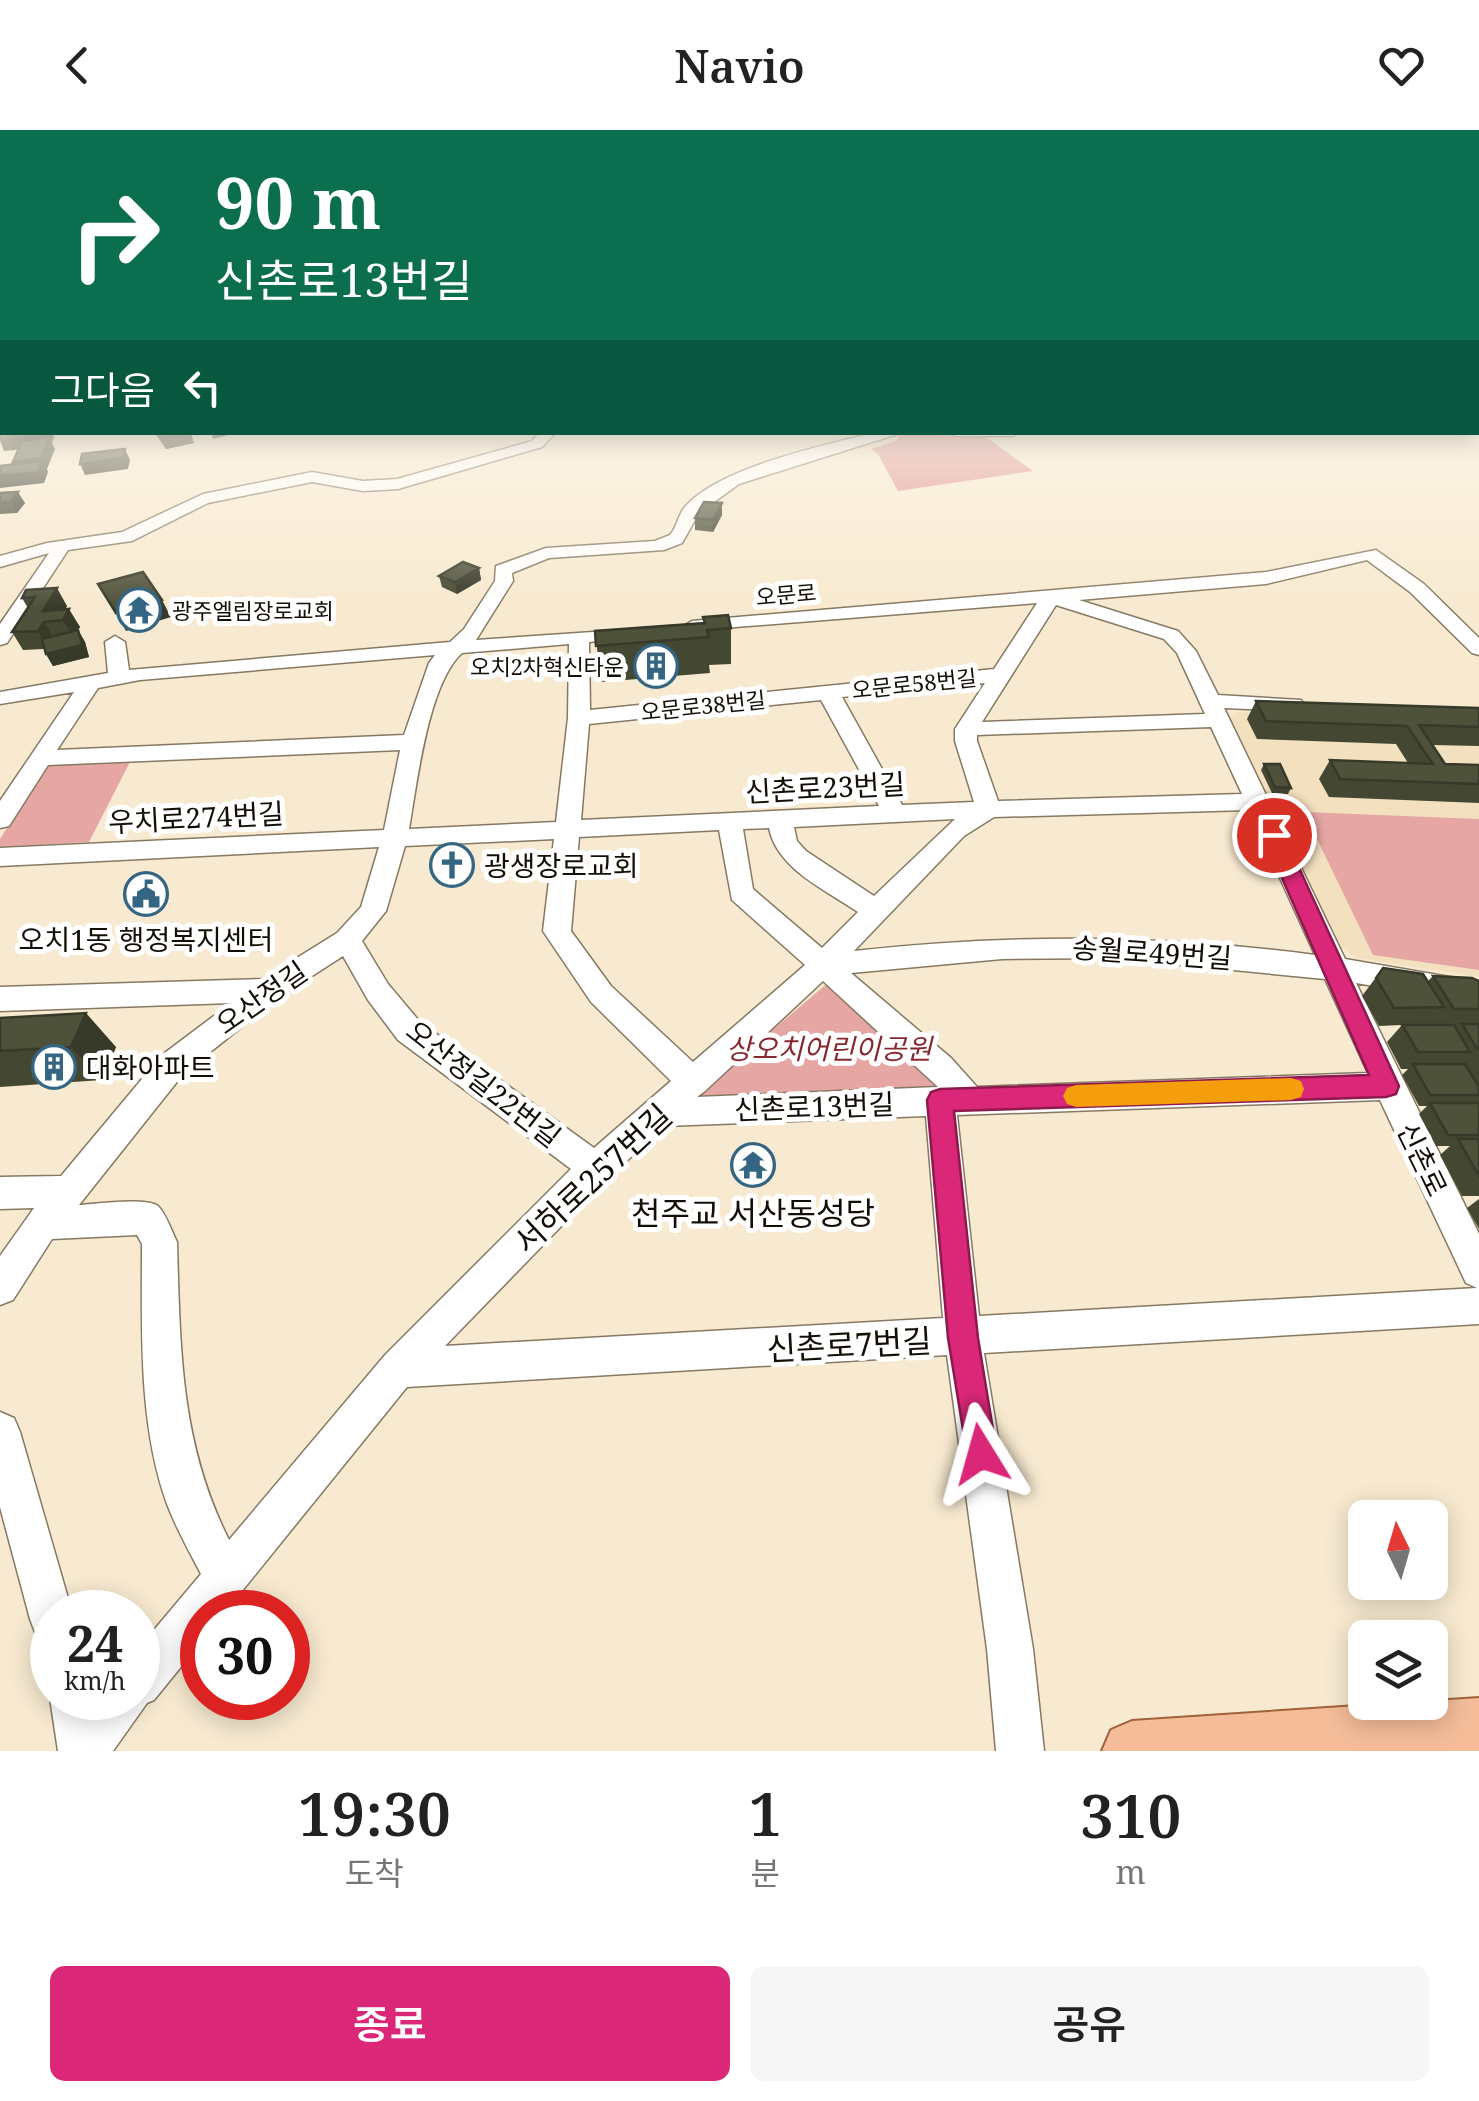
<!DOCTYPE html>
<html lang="ko">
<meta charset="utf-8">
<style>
body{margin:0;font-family:"Noto Serif","Noto Sans KR",serif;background:#f6f6f6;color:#222;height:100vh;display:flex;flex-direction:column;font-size:38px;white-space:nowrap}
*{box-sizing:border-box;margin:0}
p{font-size:32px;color:#767676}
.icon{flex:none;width:55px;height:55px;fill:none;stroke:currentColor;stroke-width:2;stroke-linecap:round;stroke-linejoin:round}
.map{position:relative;height:1621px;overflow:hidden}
.drawer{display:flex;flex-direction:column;background:#fff;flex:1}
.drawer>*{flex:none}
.guide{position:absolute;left:0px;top:0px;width:1480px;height:305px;box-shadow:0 5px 25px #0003;background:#0b6e4f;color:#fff;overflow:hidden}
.needle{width:65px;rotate:355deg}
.buttons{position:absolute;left:1348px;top:1370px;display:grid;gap:20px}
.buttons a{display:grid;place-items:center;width:100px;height:100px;border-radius:15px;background:#fff;box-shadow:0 5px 25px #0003;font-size:50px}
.speed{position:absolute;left:30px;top:1460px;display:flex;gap:20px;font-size:50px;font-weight:700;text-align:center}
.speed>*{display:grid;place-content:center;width:130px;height:130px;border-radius:50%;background:#fff;box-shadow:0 5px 25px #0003;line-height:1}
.speed small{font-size:25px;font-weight:400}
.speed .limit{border:15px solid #d22;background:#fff;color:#111}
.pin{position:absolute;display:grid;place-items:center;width:85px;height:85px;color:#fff;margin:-42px;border:5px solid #fff;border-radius:50%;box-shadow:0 2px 10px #0007}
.me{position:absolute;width:110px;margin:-55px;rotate:352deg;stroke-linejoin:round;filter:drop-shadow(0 0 8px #0008)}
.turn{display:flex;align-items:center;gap:35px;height:210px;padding:0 50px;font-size:45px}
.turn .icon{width:130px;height:130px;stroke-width:2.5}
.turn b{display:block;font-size:70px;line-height:85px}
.then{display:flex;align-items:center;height:95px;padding:0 50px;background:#0003;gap:20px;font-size:38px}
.eta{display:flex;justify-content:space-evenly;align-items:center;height:170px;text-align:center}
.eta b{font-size:60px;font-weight:600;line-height:70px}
.primary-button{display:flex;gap:20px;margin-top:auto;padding:20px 50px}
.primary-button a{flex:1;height:115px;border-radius:15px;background:#db2777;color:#fff;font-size:40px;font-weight:600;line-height:115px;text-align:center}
.primary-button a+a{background:#f6f6f6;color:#222}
header{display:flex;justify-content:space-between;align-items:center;height:130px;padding:0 50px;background:#fff;font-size:45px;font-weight:600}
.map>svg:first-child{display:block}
.built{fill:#f2e0bf}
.green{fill:#e5a6a4}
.forest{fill:#de908e}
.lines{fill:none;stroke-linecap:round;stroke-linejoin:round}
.minor-casing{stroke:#867962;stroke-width:3}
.major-casing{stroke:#a06239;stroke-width:4}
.minor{fill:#fff;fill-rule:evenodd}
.major{fill:#f4bc99;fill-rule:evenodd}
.wall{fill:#444732}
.shaded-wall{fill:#373929}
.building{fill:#4f523a;stroke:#373929;stroke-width:2.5}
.route{fill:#db2777;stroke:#8e194d;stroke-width:2.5}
.slow{fill:#f59e0b}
.labels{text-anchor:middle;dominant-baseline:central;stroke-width:10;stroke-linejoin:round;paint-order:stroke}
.far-street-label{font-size:22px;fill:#130f06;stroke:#fff}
.far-poi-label{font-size:22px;fill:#130f06;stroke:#fff;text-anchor:start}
.street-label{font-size:28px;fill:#130f06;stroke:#fff}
.poi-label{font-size:28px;fill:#130f06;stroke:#fff;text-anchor:start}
.park-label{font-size:28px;font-style:italic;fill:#85282f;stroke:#fff}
.near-street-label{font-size:32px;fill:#130f06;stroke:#fff}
.near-poi-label{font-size:32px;fill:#130f06;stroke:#fff}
</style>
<header><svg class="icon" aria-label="back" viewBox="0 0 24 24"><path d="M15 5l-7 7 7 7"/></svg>Navio<svg class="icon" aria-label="heart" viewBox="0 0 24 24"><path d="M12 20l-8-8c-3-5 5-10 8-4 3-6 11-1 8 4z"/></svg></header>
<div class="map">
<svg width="1479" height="1621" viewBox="0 0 1479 1621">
<rect width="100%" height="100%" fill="#f8ead0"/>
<path class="built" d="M1236 582 1479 590V847L1357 828 1337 815 1230 586Z"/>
<path class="green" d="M131 630 89 712 0 717V709L47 635Z
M1304 682 1479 689V840L1373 825Z
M829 852 941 961 689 971Z"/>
<path class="forest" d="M902 303 983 305 1033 341 898 361 878 324 871 319 896 311Z"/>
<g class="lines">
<g class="minor-casing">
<path id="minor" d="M540 302H556L542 317 398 359 363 361 312 352 208 373 132 411 68 420 7 513 0 515V494L49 423 0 437V426L47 413 122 402 203 364 312 342 363 351 397 349 532 311Z
M877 302H904L739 354 699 383 682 413 664 420 549 428 512 443 513 451 476 510 637 499V507L589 512 590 580 994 539 1037 473 685 501 682 497 692 491 1266 442 1376 420 1424 454 1479 508V525L1472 523 1410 462 1367 430 1266 454 1079 470 1178 501 1196 521 1218 565 1301 570 1304 575 1301 580 1293 581 1224 578 1345 829 1479 852V874L1356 853 1479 1104V1194L984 1223 1033 1519 1044 1621H996L987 1519 947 1225 407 1257 225 1482H202V1511L154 1570 147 1573 113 1621H58L50 1568 52 1561V1568H138V1519L201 1444C189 1421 176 1398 167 1374 138 1294 142 1199 142 1114L137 1105 52 1109 13 1170 0 1175V1126L34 1078 0 1079V1047L61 1046 162 925 231 873 0 881V857L263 849 337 803 361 777 379 717 0 736V718L384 700 400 620 48 635 9 696 0 698V671L74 562 0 574V562L108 543 105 512 115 506 125 512 129 540 450 512 464 499 495 451 496 436 546 418 655 411 670 405C677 397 678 386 684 378 718 337 826 315 877 302ZM1056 475 1164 509 1177 523 1205 584 982 592ZM569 514 568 588 556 692 409 699C417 653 428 554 462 523ZM435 525 429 533 404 605 57 620 98 558 140 550ZM985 553 955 599V611L974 672 902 675 842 567ZM821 570 879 676 581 690 589 594ZM1211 597 1242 664 998 671 977 611V605ZM1249 680 1315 825C1155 804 1014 804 854 821L964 706 994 687ZM955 689 874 766 806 721 797 711 794 697ZM769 698C777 739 826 760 858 782L822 818 753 759 743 699ZM719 700 732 770 805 835 693 932 611 856 571 801 579 707ZM554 709 543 801 591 872 671 951 594 1018 420 892 388 854 362 811 386 781 405 716ZM343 826 368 870 398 910 571 1039 385 1225 229 1410C180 1313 180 1218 177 1112 172 1102 166 1084 158 1076 147 1067 95 1074 79 1075L184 943 278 868ZM1110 828 1325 849 1368 943 977 957 951 928 851 843 1002 829ZM823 851 938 957 697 967 705 961ZM1380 970 1466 1153 1477 1158 979 1186 957 985ZM926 986 943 1188 445 1216 607 1049 665 996Z
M949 302H1020L1013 306H956Z
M0 1282 14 1288 20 1302 72 1482H52V1511L36 1505 30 1489 0 1377Z"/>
</g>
<g class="major-casing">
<path id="major" d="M1479 1568V1621H1102L1111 1600 1132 1591Z"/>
</g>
<use href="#minor" class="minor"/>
<use href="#major" class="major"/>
</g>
<path class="wall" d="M154 302H190L194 313 166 319Z
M0 363 25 373 17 383 0 384Z
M722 373V385L713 402 695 400V388Z
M479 438 481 450 457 464 442 457 439 446Z
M26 460 67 476 65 480 80 497 78 500 85 512 89 527 53 536 46 524 44 519 23 520 12 502 28 478 22 468Z
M703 487 731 498V534L709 535 710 543 601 552 595 501 704 493Z
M1256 571 1479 578V616L1432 615 1445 634 1479 654V673L1329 667 1319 649 1330 630 1408 633 1396 614 1257 609 1247 589Z
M1264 634 1291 658 1288 664 1272 663 1261 640Z
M1383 838 1428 851 1433 846 1479 851V1066H1462L1440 1025 1450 1016H1436L1419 984 1427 976H1419L1402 945 1408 939H1401L1387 912 1402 895 1379 896 1362 866Z
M0 888 116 917 102 950 0 957Z
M1479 1069V1099L1467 1078Z"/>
<path class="shaded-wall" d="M2 256V279L0 280V260Z
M46 302H52L54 307 52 313 55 319 47 339 48 342 44 353 0 358V346L19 342 13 332 46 317 4 321 0 310Z
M190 302 194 313 166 319 161 308Z
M211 302H240L213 309Z
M125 319 130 330 128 339 85 345 80 334Z
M18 362 25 373 17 383 11 372Z
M722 373V385L713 402V390Z
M479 438 481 450 457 464 455 452Z
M57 458 67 476 59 490 43 481Z
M162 470 171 487 126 501 116 483Z
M69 479 80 497 78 500 85 512 89 527 53 536 46 524 74 508 63 490Z
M44 492 54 509 49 519 38 501Z
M86 883 116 917 102 950 71 917Z"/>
<path class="building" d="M2 302H46L45 306 0 310Z
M157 302H188L161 308Z
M49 308 41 328 13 332 22 311Z
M125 319 123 328 80 334 82 324Z
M42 331 38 342 0 346V336Z
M18 362 11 372 0 373V363Z
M704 372 722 373 713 390 695 388Z
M463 432 479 438 455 452 439 446Z
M143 442 162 470 116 483 98 454Z
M57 458 43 481 69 479 63 490 44 492 38 501 12 502 35 467 22 468 26 460Z
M728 485 731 498 707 500 709 507 596 516 595 501 705 493 703 487Z
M78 500 82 515 46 524 42 509Z
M1256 571 1479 578V597L1419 595 1445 634 1479 635V654L1340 649 1330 630 1433 634 1407 596 1266 591Z
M1264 634H1280L1291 658 1275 657Z
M1383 838 1423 844 1444 877 1394 878 1376 848Z
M1433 846 1472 848 1479 851V879H1454Z
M86 883 71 917 0 921V888Z
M1462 894H1479V919H1477Z
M1402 895H1454L1470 922H1418Z
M1413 934H1465L1479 957V965H1430Z
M1430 973H1479V1005H1448Z
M1458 1009H1479V1046Z"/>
<linearGradient id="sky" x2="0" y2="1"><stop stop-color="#79afb9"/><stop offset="0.53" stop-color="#fcf6ea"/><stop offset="1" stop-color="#fcf6ea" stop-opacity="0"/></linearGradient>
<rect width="1479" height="478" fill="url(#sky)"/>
<path class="route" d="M1274 698 1284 705 1399 956 1396 964 1386 967 954 981 978 1208 997 1324 993 1336 981 1341 969 1336 948 1208 927 970 931 962 940 959 1369 945 1263 705Z"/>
<path class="slow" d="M1291 948 1301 951 1304 959 1301 967 1291 970 1076 977 1067 974 1063 966 1067 958 1076 955Z"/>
<defs>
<g id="temple-ring" transform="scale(2.25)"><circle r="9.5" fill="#fff" stroke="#346583" stroke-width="1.5"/><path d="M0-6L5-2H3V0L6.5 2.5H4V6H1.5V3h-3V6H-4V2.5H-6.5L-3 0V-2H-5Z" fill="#346583"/></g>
<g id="building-ring" transform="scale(2.25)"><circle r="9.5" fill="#fff" stroke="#346583" stroke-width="1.5"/><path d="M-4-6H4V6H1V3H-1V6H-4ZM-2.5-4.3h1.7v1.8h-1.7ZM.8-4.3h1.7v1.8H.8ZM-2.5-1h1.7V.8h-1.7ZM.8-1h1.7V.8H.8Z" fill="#346583"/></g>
<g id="church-ring" transform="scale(2.25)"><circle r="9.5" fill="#fff" stroke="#346583" stroke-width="1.5"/><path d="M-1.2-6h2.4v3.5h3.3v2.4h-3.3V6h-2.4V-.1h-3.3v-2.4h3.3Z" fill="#346583"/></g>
<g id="civic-ring" transform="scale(2.25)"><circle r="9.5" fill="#fff" stroke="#346583" stroke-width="1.5"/><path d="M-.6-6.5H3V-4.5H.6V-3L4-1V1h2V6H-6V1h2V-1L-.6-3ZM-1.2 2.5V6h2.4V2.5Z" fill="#346583"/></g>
</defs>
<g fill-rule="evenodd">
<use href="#temple-ring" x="139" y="480"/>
<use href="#building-ring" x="656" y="536"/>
<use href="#church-ring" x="452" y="735"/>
<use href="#civic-ring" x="146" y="764"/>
<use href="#building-ring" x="54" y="937"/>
<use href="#temple-ring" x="753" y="1035"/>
</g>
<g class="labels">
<g class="far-street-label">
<text transform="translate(786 464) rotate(-5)">오문로</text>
<text transform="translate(914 553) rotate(-6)">오문로58번길</text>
<text transform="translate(703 575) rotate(-6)">오문로38번길</text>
</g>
<g class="far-poi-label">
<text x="172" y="480">광주엘림장로교회</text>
<text x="624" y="536" text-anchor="end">오치2차혁신타운</text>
</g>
<g class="street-label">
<text transform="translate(825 657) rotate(-3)">신촌로23번길</text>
<text transform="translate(196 687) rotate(-3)">우치로274번길</text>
<text transform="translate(1152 822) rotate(4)">송월로49번길</text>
<text transform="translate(261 867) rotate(-35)">오산정길</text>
<text transform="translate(484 953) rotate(38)">오산정길22번길</text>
<text transform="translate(814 976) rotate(-2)">신촌로13번길</text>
<text transform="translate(1423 1029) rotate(64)">신촌로</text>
</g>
<g class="poi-label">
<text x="484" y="735">광생장로교회</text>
<text x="146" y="809" text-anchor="middle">오치1동 행정복지센터</text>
<text x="86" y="937">대화아파트</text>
</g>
<g class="park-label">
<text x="829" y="918">상오치어린이공원</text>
</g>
<g class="near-street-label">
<text transform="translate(592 1048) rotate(-43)">서하로257번길</text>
<text transform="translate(849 1214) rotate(-3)">신촌로7번길</text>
</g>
<g class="near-poi-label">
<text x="753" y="1082">천주교 서산동성당</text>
</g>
</g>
</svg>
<div class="buttons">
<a><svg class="needle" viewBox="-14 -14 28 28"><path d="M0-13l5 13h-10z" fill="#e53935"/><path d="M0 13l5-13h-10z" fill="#767676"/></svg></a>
<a><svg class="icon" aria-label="layers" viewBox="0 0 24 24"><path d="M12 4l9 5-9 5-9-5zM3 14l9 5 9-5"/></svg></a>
</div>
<div class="speed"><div>24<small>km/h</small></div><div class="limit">30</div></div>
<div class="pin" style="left:1274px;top:705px;background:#d93025"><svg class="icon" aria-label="arrive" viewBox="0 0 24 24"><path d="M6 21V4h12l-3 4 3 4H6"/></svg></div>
<svg class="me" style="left:981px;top:1324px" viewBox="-20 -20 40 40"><path d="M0-17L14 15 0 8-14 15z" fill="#db2777" stroke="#fff" stroke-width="4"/></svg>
<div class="guide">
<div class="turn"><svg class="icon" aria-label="right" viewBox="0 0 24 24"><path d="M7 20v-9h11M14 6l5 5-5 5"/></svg><div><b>90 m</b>신촌로13번길</div></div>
<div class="then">그다음<svg class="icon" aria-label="left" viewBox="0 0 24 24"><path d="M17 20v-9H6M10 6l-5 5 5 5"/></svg></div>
</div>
</div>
<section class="drawer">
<div class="eta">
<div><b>19:30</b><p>도착</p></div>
<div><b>1</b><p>분</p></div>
<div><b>310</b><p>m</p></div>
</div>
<div class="primary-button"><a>종료</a><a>공유</a></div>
</section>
